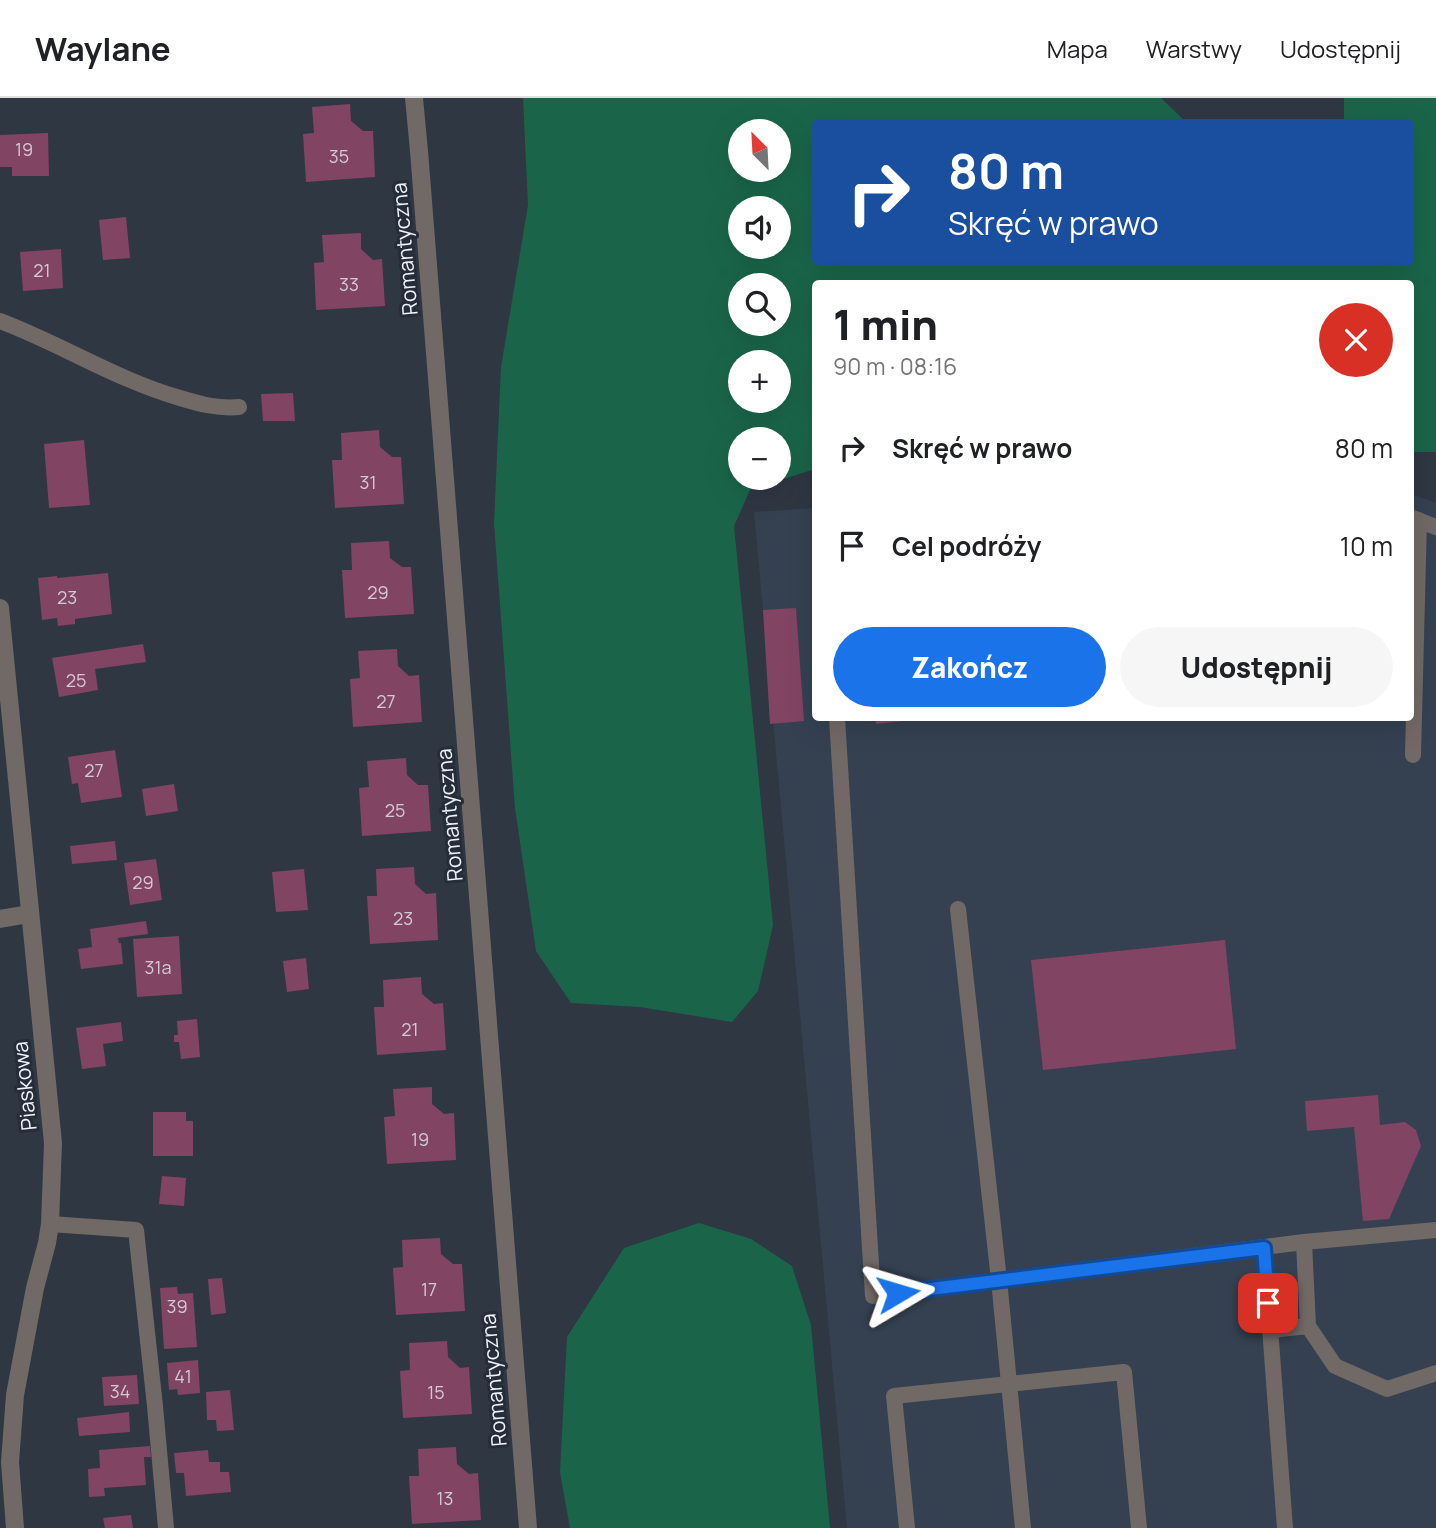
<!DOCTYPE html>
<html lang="pl">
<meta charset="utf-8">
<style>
body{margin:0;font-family:Manrope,sans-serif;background:#f6f6f6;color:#202124;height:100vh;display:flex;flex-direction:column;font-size:26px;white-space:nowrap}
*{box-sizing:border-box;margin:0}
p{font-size:23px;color:#757577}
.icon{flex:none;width:38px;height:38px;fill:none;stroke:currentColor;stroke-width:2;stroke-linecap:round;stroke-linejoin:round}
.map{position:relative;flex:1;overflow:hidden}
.panel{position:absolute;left:812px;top:182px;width:602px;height:441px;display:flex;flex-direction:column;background:#fff;border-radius:7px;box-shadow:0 7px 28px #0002}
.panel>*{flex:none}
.top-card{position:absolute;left:812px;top:21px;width:602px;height:147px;border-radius:7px;box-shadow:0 7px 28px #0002;background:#1a4fa0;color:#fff;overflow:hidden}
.needle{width:46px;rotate:336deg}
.buttons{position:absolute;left:728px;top:21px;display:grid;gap:14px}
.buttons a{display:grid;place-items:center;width:63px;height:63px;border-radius:50%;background:#fff;box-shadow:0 7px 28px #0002;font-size:35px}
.pin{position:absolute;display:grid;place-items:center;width:60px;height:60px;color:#fff;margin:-30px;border-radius:14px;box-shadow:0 4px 10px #0006}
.me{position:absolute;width:77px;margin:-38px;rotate:83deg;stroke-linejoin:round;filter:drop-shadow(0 0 5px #0008)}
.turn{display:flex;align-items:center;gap:24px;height:147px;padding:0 21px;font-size:32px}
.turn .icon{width:91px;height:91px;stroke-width:2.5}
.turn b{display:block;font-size:49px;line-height:60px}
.round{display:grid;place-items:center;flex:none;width:74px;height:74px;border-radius:37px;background:#f6f6f6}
.overview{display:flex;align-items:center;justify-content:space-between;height:119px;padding:0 21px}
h1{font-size:42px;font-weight:800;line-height:52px}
.cta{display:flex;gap:14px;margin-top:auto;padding:14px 21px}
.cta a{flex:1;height:80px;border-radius:42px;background:#1a73e8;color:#fff;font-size:28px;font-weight:800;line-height:80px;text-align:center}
.cta a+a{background:#f6f6f6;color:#202124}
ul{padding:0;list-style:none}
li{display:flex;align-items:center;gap:21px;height:98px;padding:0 21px}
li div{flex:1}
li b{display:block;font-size:26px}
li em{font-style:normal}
header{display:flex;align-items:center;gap:42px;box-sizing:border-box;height:98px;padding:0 35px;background:#fff;border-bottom:2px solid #e0e0e0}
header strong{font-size:33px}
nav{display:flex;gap:38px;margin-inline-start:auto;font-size:24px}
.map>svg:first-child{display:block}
.built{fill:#354151}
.green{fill:#1a654a;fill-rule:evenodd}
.building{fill:#824463}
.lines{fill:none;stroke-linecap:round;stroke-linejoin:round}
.lane{stroke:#716966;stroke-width:16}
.street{stroke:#716966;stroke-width:18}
.route-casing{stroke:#114b97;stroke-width:18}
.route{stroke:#1a73e8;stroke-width:12}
.labels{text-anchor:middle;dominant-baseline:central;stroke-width:6;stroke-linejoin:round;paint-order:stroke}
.number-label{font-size:18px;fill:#d3c8d6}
.street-label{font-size:21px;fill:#eef4fc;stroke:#252d38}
</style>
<header>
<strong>Waylane</strong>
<nav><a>Mapa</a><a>Warstwy</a><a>Udostępnij</a></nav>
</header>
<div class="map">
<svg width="1436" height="1430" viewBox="0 0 1436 1430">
<rect width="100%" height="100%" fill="#2f3743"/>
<path class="built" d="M1411 396 1436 405V1430H847L754 414 815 410 816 620H1410Z"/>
<path class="green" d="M523 0H1161L1186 24H816V164H1410V24H1344V0H1436V354H1411L1410 186H816L815 371 750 392 734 428 773 827 758 893 732 924 640 909 571 905 536 853 515 710 494 425 501 269 528 107ZM740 33H779V72H740ZM740 110H779V149H740ZM740 187H779V226H740ZM740 264H779V303H740ZM740 341H779V380H740Z
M699 1125 751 1141 792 1168 811 1227 830 1430H570L560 1374 567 1239 624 1150Z"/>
<path class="building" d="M350 6 351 23 363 33H373L375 79 306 84 303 36 314 35 312 9Z
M48 35 49 78H12V69H0V37Z
M126 119 130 160 103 162 99 122Z
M361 135V151L373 162 382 161 385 208 316 212 314 165 324 164 322 137Z
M61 151 63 190 23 193 20 154Z
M293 295 295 323H263L261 296Z
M379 332 380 349 392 359H401L404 406 335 410 332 362H342L341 335Z
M84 342 90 407 49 410 44 346Z
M389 443 390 460 402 469H411L414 516 345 520 342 472H352L351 445Z
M108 475 112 516 75 521V526L58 528 57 520 42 522 38 480 57 478V480Z
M796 510 804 623 770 626 763 512Z
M143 546 146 564 95 571 98 592 59 599 52 560Z
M397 551 398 568 409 578 419 577 422 624 353 629 350 581 360 580 358 553Z
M875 620H921V621L876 626Z
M115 652 122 699 81 705 78 685 72 686 68 659Z
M406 660 407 677 418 687H428L431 733 362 738 359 690 369 689 367 663Z
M174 686 178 713 146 718 142 691Z
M115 743 117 762 72 766 70 748Z
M156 761 162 802 130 807 124 765Z
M414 769 415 786 426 796 436 795 438 842 370 846 367 798H377L376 771Z
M304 771 308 812 276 814 272 774Z
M146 823 148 836 118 840 119 845H121L123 866 81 871 78 851 92 849 90 831Z
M179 838 182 896 137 899 133 841Z
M1225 842 1236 951 1043 972 1031 862Z
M306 860 309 891 287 894 283 863Z
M421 879 422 896 434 906 443 905 446 952 377 957 374 909H384L383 882Z
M197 921 200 959 181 961 179 944H174V937H178L177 923Z
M121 924 123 943 103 946 106 968 82 971 76 930Z
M432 989V1006L444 1016 454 1015 456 1062 387 1066 384 1019 395 1018 393 991Z
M1378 997 1380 1027 1405 1024 1416 1032 1421 1048 1389 1121 1363 1123 1354 1029 1307 1033 1305 1003Z
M153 1014H186V1023H193V1058H153Z
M162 1078 186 1080 184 1108 159 1106Z
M440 1140 441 1156 453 1166H462L465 1213 396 1217 393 1170 403 1169 402 1142Z
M222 1180 226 1215 211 1217 208 1181Z
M177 1189 178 1196 193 1195 197 1249 164 1251 160 1190Z
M447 1243 448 1259 460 1270 469 1269 472 1316 403 1320 400 1273 410 1272 409 1245Z
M198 1262 200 1295 178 1297 177 1291 169 1292 167 1265Z
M137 1277 139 1306 104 1308 102 1279Z
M230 1292 234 1332 217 1333 216 1322H207L206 1294Z
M129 1314 130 1334 79 1338 77 1320Z
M150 1348 151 1359H144L146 1387 104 1390 105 1398 89 1399 88 1371 100 1370 99 1352Z
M456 1349 457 1366 469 1376 478 1375 481 1422 412 1426 409 1378H419L418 1351Z
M208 1352 209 1364H220V1374H229L231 1394 186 1398 184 1375H176L174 1355Z
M131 1417 133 1430H105L103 1420Z"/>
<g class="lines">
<path class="lane" d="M0 223C61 246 117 282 180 300 200 306 218 311 239 309
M1410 419 1436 429
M837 620 873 1198 1304 1144 1436 1132
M1413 657 1419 422
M958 811 999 1182 1023 1430
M50 1126 136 1132 155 1308 166 1430
M1304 1144 1308 1228 1335 1268 1387 1291 1436 1275
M1264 1150 1285 1430
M1271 1232 1308 1228
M907 1430 894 1298 1124 1274 1139 1430"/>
<path class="street" d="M414 0 419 53 528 1430
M0 510 53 1045 50 1126 47 1145 35 1190 15 1297 10 1364 15 1430
M0 821 29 816"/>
</g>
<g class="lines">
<g class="route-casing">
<path id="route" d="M898 1195 1264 1150 1268 1205"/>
</g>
<use href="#route" class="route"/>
</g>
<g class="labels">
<g class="number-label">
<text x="24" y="51">19</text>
<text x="339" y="58">35</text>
<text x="42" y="172">21</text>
<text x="349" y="186">33</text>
<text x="368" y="384">31</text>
<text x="378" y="494">29</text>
<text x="67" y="499">23</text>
<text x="76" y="582">25</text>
<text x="386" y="603">27</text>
<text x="94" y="672">27</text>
<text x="395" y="712">25</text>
<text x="143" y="784">29</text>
<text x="403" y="820">23</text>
<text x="158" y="869">31a</text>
<text x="410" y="931">21</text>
<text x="420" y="1041">19</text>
<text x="429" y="1191">17</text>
<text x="177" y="1208">39</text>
<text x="183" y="1278">41</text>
<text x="120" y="1293">34</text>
<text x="436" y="1294">15</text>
<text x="445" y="1400">13</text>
</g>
<g class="street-label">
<text transform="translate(404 151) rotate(-95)">Romantyczna</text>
<text transform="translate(449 717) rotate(-95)">Romantyczna</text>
<text transform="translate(24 988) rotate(-96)">Piaskowa</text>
<text transform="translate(493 1282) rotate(-95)">Romantyczna</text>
</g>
</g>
</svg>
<div class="buttons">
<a><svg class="needle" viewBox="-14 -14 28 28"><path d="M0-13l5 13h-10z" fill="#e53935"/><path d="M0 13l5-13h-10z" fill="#757577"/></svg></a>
<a><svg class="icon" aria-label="sound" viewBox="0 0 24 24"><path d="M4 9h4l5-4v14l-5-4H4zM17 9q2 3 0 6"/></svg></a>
<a><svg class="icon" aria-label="search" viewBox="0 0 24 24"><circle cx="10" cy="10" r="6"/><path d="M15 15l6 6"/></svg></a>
<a>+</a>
<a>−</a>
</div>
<div class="pin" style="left:1268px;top:1205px;background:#d93025"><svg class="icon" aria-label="arrive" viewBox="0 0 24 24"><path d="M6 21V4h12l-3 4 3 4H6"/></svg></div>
<svg class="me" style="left:898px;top:1195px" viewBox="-20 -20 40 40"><path d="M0-17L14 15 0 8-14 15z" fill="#1a73e8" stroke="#fff" stroke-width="4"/></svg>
<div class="top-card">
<div class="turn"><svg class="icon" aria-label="right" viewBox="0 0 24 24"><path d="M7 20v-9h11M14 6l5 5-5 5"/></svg><div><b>80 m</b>Skręć w prawo</div></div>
</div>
<section class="panel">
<div class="overview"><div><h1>1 min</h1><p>90 m · 08:16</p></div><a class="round" style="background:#d93025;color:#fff"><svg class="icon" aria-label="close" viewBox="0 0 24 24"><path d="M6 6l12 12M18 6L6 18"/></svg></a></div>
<ul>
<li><svg class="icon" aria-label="right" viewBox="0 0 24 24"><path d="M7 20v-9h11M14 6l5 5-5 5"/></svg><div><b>Skręć w prawo</b></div><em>80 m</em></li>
<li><svg class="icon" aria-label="arrive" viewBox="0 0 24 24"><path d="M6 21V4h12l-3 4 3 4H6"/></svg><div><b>Cel podróży</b></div><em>10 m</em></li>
</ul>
<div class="cta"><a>Zakończ</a><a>Udostępnij</a></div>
</section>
</div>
